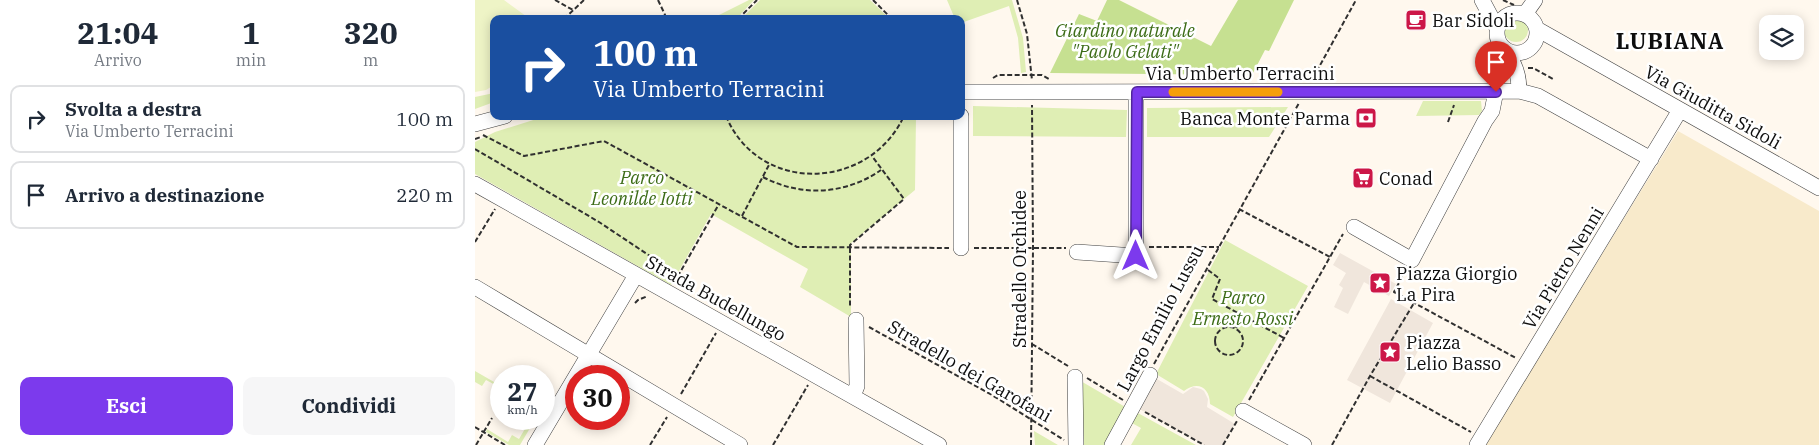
<!DOCTYPE html>
<html lang="it">
<style>
body{margin:0;font-family:"IBM Plex Serif",serif;background:#f6f6f7;color:#1f2937;height:100vh;display:flex;flex-direction:column;font-size:19px;white-space:nowrap}
*{box-sizing:border-box;margin:0}
p{font-size:16px;color:#747a83}
.icon{flex:none;width:28px;height:28px;fill:none;stroke:currentColor;stroke-width:2;stroke-linecap:round;stroke-linejoin:round}
.map{position:relative;flex:1;overflow:hidden}
.drawer{display:flex;flex-direction:column;background:#fff;width:475px}
.drawer>*{flex:none}
.guide{position:absolute;left:15px;top:15px;width:475px;height:105px;border-radius:10px;box-shadow:0 2px 12px #0003;background:#1a4fa0;color:#fff;overflow:hidden}
.tools{position:absolute;left:1284px;top:15px;display:grid;gap:10px}
.tools a{display:grid;place-items:center;width:45px;height:45px;border-radius:10px;background:#fff;box-shadow:0 2px 12px #0003;font-size:25px}
.speed{position:absolute;left:15px;top:365px;display:flex;gap:10px;font-size:25px;font-weight:700;text-align:center}
.speed>*{display:grid;place-content:center;width:65px;height:65px;border-radius:50%;background:#fff;box-shadow:0 2px 12px #0003;line-height:1}
.speed small{font-size:12px;font-weight:400}
.speed .limit{border:8px solid #d22;background:#fff;color:#111}
.pin{position:absolute;display:grid;place-items:center;width:42px;height:42px;color:#fff;margin:-51px -21px;border-radius:50% 50% 50% 0;rotate:-45deg;box-shadow:0 0 5px #0007}
.pin .icon{rotate:45deg}
.me{position:absolute;width:55px;margin:-28px;rotate:0deg;stroke-linejoin:round;filter:drop-shadow(0 0 4px #0008)}
.turn{display:flex;align-items:center;gap:18px;height:105px;padding:0 20px;font-size:22px}
.turn .icon{width:65px;height:65px;stroke-width:2.5}
.turn b{display:block;font-size:35px;line-height:42px}
.eta{display:flex;justify-content:space-evenly;align-items:center;height:85px;text-align:center}
.eta b{font-size:30px;font-weight:700;line-height:35px}
.button{display:flex;gap:10px;margin-top:auto;padding:10px 20px}
.button a{flex:1;height:58px;border-radius:10px;background:#7c3aed;color:#fff;font-size:20px;font-weight:700;line-height:58px;text-align:center}
.button a+a{background:#f6f6f7;color:#1f2937}
ul{padding:0;list-style:none}
li{display:flex;align-items:center;gap:15px;height:68px;margin:0 10px 8px;padding:0 10px;border:2px solid #e0e1e3;border-radius:10px}
li div{flex:1}
li b{display:block;font-size:19px}
li em{font-style:normal}
main{display:flex;flex:1;min-height:0}
.map>svg:first-child{display:block}
.farmland{fill:#f8eacb}
.green{fill:#dfeeb4}
.forest{fill:#c6e091}
.pitch{fill:#eef4c6}
.plaza{fill:#f0e6dc}
.lines{fill:none;stroke-linecap:round;stroke-linejoin:round}
.minor-casing{stroke:#414141;stroke-width:16}
.path{stroke:#303030;stroke-width:2;stroke-dasharray:5 2.5;stroke-linecap:butt}
.minor{stroke:#fff;stroke-width:15}
.route-casing{stroke:#51269a;stroke-width:12}
.route{stroke:#7c3aed;stroke-width:9}
.slow{stroke:#f59e0b;stroke-width:9}
.labels{text-anchor:middle;dominant-baseline:central;stroke-width:5;stroke-linejoin:round;paint-order:stroke}
.poi-label{font-size:18px;fill:#0e0e0e;stroke:#fff;text-anchor:start}
.park-label{font-size:18px;font-style:italic;fill:#3c6c17;stroke:#fff}
.street-label{font-size:18px;fill:#0e0e0e;stroke:#fff}
.district-label{font-size:22px;font-weight:bold;letter-spacing:1px;fill:#0e0e0e;stroke:#fff}
</style>
<main>
<section class="drawer">
<div class="eta">
<div><b>21:04</b><p>Arrivo</p></div>
<div><b>1</b><p>min</p></div>
<div><b>320</b><p>m</p></div>
</div>
<ul>
<li><svg class="icon" aria-label="right" viewBox="0 0 24 24"><path d="M7 20v-9h11M14 6l5 5-5 5"/></svg><div><b>Svolta a destra</b><p>Via Umberto Terracini</p></div><em>100 m</em></li>
<li><svg class="icon" aria-label="arrive" viewBox="0 0 24 24"><path d="M6 21V4h12l-3 4 3 4H6"/></svg><div><b>Arrivo a destinazione</b></div><em>220 m</em></li>
</ul>
<div class="button"><a>Esci</a><a>Condividi</a></div>
</section>
<div class="map">
<svg width="1344" height="445" viewBox="0 0 1344 445">
<rect width="100%" height="100%" fill="#fff8ee"/>
<path class="farmland" d="M1203 131 1344 211V445H1009Z"/>
<path class="green" d="M274 0H279L261 19H236Z
M285 0H395L415 19H266Z
M472 0H537L548 38 551 72 546 73 543 38 534 6 486 23V19H480Z
M1029 30a12 12 0 1 1 24 0a12 12 0 1 1-24 0Z
M19 93V102L0 109V97Z
M948 101H1006L1007 111 1004 115 941 116Z
M498 106 652 110 651 137 498 136Z
M813 107 794 137H672V108Z
M71 116H441L440 190 376 243V317L325 287 333 269 236 214 196 285 0 174V142L20 132Z
M750 240 833 286 758 417 735 404C735 388 723 380 709 391L681 374Z
M0 371 26 386V388L11 380 7 386 0 382Z
M604 380 652 408 631 445H607Z
M661 412 721 445H656L666 428 655 422Z
M45 421 51 424 55 428 45 445H34L11 432 12 429 33 442 37 435 44 439 51 427 44 423Z
M559 431 583 445H560Z"/>
<path class="forest" d="M632 0H644L736 46 763 0H819L794 51 790 50 777 75 575 73 604 14 622 21Z"/>
<path class="pitch" d="M0 0H29L55 19H19V85L11 90 0 92Z"/>
<path class="plaza" d="M865 253 921 284 914 296 889 282 873 314 859 307 868 288 864 285 871 273 858 265Z
M916 299 958 323 915 403 872 380Z
M675 375 708 394 718 387 726 389 729 391 733 399 732 407 760 424 748 445H729L659 406Z"/>
<g class="lines">
<g class="minor-casing">
<path id="minor" d="M1007 0 1022 28
M1022 33a20 20 0 1 1 40 0a20 20 0 1 1-40 0Z
M1050 14 1060 0
M1062 29 1344 188
M1030 50C1040 64 1044 74 1044 91
M486 92 1044 91 1063 96 1176 159
M486 116V248
M0 124 30 116
M0 184 464 445
M879 227 937 260 1010 121 1017 111 1021 91
M602 252 661 256V92
M0 287 265 445
M600 377 601 445
M378 396 382 386 381 320
M768 411 829 445
M60 445 161 275
M637 445 675 375
M1002 445 1205 110"/>
</g>
<path class="path" d="M80 0 98 10
M183 0 192 19
M398 0 417 19
M542 0 552 34 557 80
M1028 0 1039 5
M89 19 109 0
M263 19 282 0
M1053 68H1058L1078 79
M518 78 523 75H567L574 79
M838 78 881 0
M251 116C284 195 394 191 429 116
M973 122 979 105
M8 135 49 156 129 141 322 247 474 248
M0 139 6 137
M0 149 124 222 187 264 185 274
M288 177C326 197 370 195 406 170
M764 209 855 257
M267 216 295 163
M0 242 20 209
M674 247H744
M375 248V308
M375 248V245L429 199 397 156
M499 248H591
M733 270 745 279 737 299 809 338
M931 270 919 292 1041 358
M199 283 244 204
M160 303 163 300 173 296
M740 341a14 14 0 1 1 28 0a14 14 0 1 1-28 0Z
M394 327 517 395 589 440
M761 328 767 315
M557 344 593 366
M679 364 824 103
M895 376 996 432
M612 378 648 400
M206 394 241 333
M774 400 868 234
M670 412 729 445
M0 427 30 445
M1 445 17 418
M175 445 192 417
M298 445 333 385
M556 445 558 248 557 105
M748 445 762 421
M857 445 895 376 939 303"/>
<use href="#minor" class="minor"/>
</g>
<g class="lines">
<g class="route-casing">
<path id="route" d="M661 256 662 92H1021"/>
</g>
<use href="#route" class="route"/>
<path class="slow" d="M698 92H803"/>
</g>
<defs>
<g id="cafe-square" transform="scale(1.125)"><rect x="-9" y="-9" width="18" height="18" rx="4" fill="#cc1748" stroke="#fff"/><path d="M-5.5-4.5H6V0H3Q3 3.5 0 3.5H-2.5Q-5.5 3.5-5.5 0ZM3-3.2v2h1.7v-2ZM-6 4.5H4V6H-6Z" fill="#fff"/></g>
<g id="bank-square" transform="scale(1.125)"><rect x="-9" y="-9" width="18" height="18" rx="4" fill="#cc1748" stroke="#fff"/><path d="M-6-4H6V4H-6ZM0-2.3a2.3 2.3 0 1 0 0 4.6a2.3 2.3 0 1 0 0-4.6Z" fill="#fff"/></g>
<g id="supermarket-square" transform="scale(1.125)"><rect x="-9" y="-9" width="18" height="18" rx="4" fill="#cc1748" stroke="#fff"/><path d="M-6-5.5h2.5l.6 2H6L4.5 2H-2.5L-4.4-4H-6ZM-1.5 3.2a1.3 1.3 0 1 0 .1 0ZM3 3.2a1.3 1.3 0 1 0 .1 0Z" fill="#fff"/></g>
<g id="sight-square" transform="scale(1.125)"><rect x="-9" y="-9" width="18" height="18" rx="4" fill="#cc1748" stroke="#fff"/><path d="M0-6L1.8-2.2L6-1.7L2.9 1.2L3.7 5.4L0 3.3L-3.7 5.4L-2.9 1.2L-6-1.7L-1.8-2.2Z" fill="#fff"/></g>
</defs>
<g fill-rule="evenodd">
<use href="#cafe-square" x="941" y="20"/>
<use href="#bank-square" x="891" y="118"/>
<use href="#supermarket-square" x="888" y="178"/>
<use href="#sight-square" x="905" y="283"/>
<use href="#sight-square" x="915" y="352"/>
</g>
<g class="labels">
<g class="poi-label">
<text x="957" y="20">Bar Sidoli</text>
<text x="875" y="118" text-anchor="end">Banca Monte Parma</text>
<text x="904" y="178">Conad</text>
<text x="921" y="273">Piazza Giorgio<tspan x="921" dy="21">La Pira</tspan></text>
<text x="931" y="342">Piazza<tspan x="931" dy="21">Lelio Basso</tspan></text>
</g>
<g class="park-label">
<text x="650" y="30">Giardino naturale<tspan x="650" dy="21">"Paolo Gelati"</tspan></text>
<text x="167" y="177">Parco<tspan x="167" dy="21">Leonilde Iotti</tspan></text>
<text x="768" y="297">Parco<tspan x="768" dy="21">Ernesto Rossi</tspan></text>
</g>
<g class="street-label">
<text x="765" y="73">Via Umberto Terracini</text>
<text transform="translate(1238 107) rotate(29)">Via Giuditta Sidoli</text>
<text transform="translate(1088 268) rotate(-59)">Via Pietro Nenni</text>
<text transform="translate(544 269) rotate(-90)">Stradello Orchidee</text>
<text transform="translate(241 298) rotate(29)">Strada Budellungo</text>
<text transform="translate(685 318) rotate(-62)">Largo Emilio Lussu</text>
<text transform="translate(495 371) rotate(30)">Stradello dei Garofani</text>
</g>
<g class="district-label">
<text x="1195" y="40">LUBIANA</text>
</g>
</g>
</svg>
<div class="tools">
<a><svg class="icon" aria-label="layers" viewBox="0 0 24 24"><path d="M12 4l9 5-9 5-9-5zM3 14l9 5 9-5"/></svg></a>
</div>
<div class="speed"><div>27<small>km/h</small></div><div class="limit">30</div></div>
<div class="pin" style="left:1021px;top:92px;background:#d93025"><svg class="icon" aria-label="arrive" viewBox="0 0 24 24"><path d="M6 21V4h12l-3 4 3 4H6"/></svg></div>
<svg class="me" style="left:661px;top:256px" viewBox="-20 -20 40 40"><path d="M0-17L14 15 0 8-14 15z" fill="#7c3aed" stroke="#fff" stroke-width="4"/></svg>
<div class="guide">
<div class="turn"><svg class="icon" aria-label="right" viewBox="0 0 24 24"><path d="M7 20v-9h11M14 6l5 5-5 5"/></svg><div><b>100 m</b>Via Umberto Terracini</div></div>
</div>
</div>
</main>
